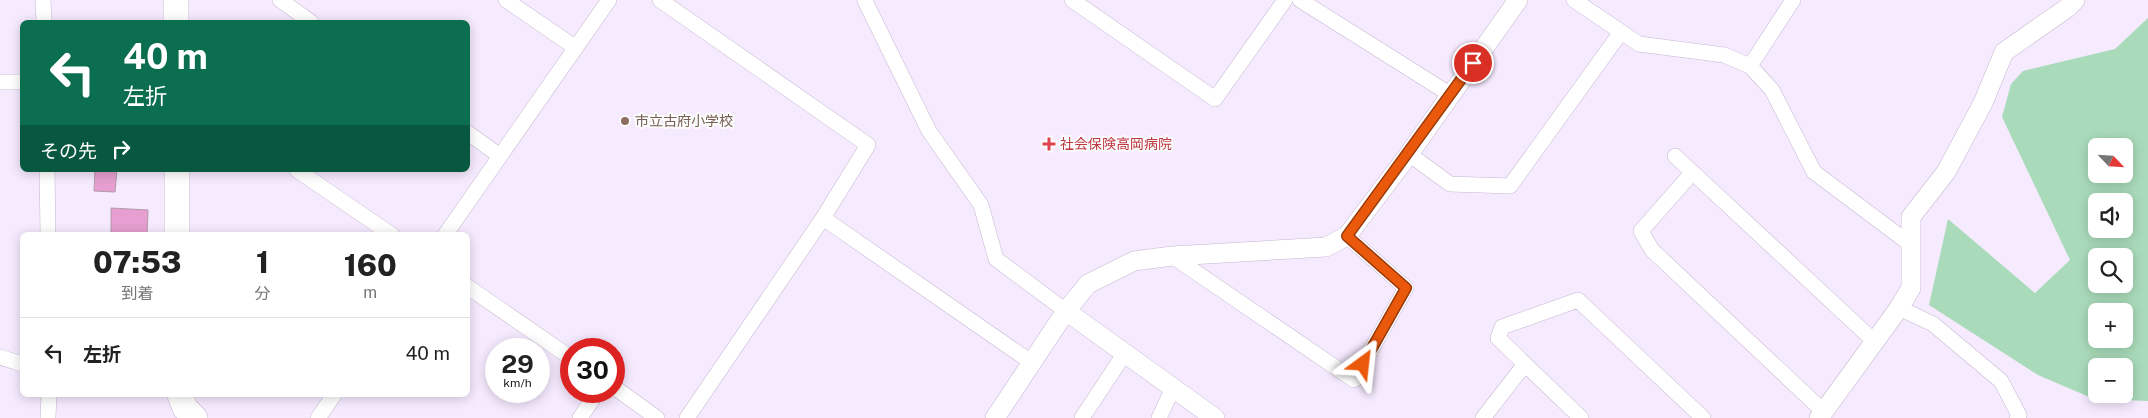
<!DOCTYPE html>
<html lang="ja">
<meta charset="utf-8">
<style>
body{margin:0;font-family:"Public Sans","Noto Sans JP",sans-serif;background:#f2f2f2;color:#222;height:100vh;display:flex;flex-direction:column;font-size:19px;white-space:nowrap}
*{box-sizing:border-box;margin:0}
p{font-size:16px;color:#767676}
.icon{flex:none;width:28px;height:28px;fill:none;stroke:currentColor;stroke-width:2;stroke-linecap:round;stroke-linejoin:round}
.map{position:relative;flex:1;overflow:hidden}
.details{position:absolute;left:20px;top:232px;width:450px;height:165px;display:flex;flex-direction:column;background:#fff;border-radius:8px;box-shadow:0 2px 12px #0003}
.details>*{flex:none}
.guide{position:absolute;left:20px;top:20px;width:450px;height:152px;border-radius:8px;box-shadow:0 2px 12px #0003;background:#0b6e4f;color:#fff;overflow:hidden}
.needle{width:32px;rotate:115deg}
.controls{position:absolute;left:2088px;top:138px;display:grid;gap:10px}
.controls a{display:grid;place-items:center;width:45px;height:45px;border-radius:8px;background:#fff;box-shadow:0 2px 12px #0003;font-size:25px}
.speed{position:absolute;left:485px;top:338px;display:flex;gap:10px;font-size:25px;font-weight:700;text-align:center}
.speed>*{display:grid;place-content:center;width:65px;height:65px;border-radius:50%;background:#fff;box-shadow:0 2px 12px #0003;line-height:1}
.speed small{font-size:12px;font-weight:400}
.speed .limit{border:8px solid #d22;background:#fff;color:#111}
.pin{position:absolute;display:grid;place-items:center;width:42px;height:42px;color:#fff;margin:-21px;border:2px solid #fff;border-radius:50%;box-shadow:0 1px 5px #0007}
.me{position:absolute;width:55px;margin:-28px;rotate:30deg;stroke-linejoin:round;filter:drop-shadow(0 0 4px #0008)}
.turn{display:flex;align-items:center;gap:18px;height:105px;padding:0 20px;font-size:22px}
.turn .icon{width:65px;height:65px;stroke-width:2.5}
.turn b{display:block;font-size:35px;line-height:42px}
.then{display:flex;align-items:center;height:48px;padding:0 20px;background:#0003;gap:10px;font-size:19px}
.eta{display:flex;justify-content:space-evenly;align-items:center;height:85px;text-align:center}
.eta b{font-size:30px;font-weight:800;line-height:35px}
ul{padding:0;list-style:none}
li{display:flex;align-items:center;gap:15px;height:70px;padding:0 20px;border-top:1px solid #e0e0e0}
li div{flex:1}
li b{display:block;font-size:19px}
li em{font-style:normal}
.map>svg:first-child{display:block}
.green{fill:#a9dbba;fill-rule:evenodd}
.building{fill:#e69fd0;stroke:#b399aa}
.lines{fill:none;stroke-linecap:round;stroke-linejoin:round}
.minor-casing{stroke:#c5b7d0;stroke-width:16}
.tertiary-casing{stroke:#c5b7d0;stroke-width:20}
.trunk-casing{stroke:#c5b7d0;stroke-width:26}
.minor{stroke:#fff;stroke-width:15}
.tertiary{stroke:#fff;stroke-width:19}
.trunk{stroke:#fff;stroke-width:25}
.route-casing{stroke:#983908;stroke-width:12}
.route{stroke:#ea580c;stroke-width:9}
.education-dot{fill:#8d6e63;stroke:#fcfcfc;stroke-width:2}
.health-dot{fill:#e0444e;stroke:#fcfcfc;stroke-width:2}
.labels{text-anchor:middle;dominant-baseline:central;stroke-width:4;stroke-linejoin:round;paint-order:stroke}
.education-label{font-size:14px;fill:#785e54;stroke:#fcfcfc;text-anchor:start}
.health-label{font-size:14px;fill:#be3a42;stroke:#fcfcfc;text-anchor:start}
</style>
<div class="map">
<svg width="2148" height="418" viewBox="0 0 2148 418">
<rect width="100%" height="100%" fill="#f6eafe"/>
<path class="green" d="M2148 18V401L2094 399 2038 375 1929 305 1948 219 2035 293 2070 260 2002 117 2011 84 2023 71 2115 49ZM2096 146H2124V174H2096ZM2124 201V229H2096V201ZM2124 256V284H2096V256ZM2096 311H2124V339H2096ZM2124 366V394H2096V366Z"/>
<path class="building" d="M95 170H117L115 192 94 191Z
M111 208 148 210 147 235H111Z"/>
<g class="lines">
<g class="minor-casing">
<path id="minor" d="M43 0 44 22
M280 0 311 22
M506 0 576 48
M660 0 868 145 823 218 687 418
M1072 0 1215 99 1285 0
M1300 0 1451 95
M1574 0 1639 44 1724 55 1750 66 1772 90 1814 172 1910 244
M865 1 929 131 981 205 996 259 1066 311
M1750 66 1793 0
M0 82H22
M468 133 500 156
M1409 154 1450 184 1510 186 1621 32
M1675 156 1875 342
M47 170 48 235
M297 170 392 235
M1692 173 1641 231 1652 250 1824 412
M823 218 1031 362
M445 235 609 0
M1172 256 1354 380 1406 288 1347 236
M468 287 571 358
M1899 308 1933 324 2001 381 2019 415 2017 418
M0 357 22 364
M614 387 657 418
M48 418 49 395
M318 418 334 395
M580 418 598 391
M1082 418 1125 353
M1159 418 1173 388
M1483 418 1525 364
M1581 418 1498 338 1502 327 1578 300 1703 418"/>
</g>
<g class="tertiary-casing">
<path id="tertiary" d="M1066 311 1215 418
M995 418 1066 311 1088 284 1134 261 1172 256 1326 247 1347 236 1409 154 1518 0
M1819 418 1899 308 1911 288V217L1946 172 1983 103 2004 52 2067 8 2075 0"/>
</g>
<g class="trunk-casing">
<path id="trunk" d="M176 22V0
M177 235V170
M180 395 185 408 195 418"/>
</g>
<use href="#minor" class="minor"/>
<use href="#tertiary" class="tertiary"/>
<use href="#trunk" class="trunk"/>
</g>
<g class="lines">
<g class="route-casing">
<path id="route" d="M1363 364 1406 288 1347 236 1473 63"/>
</g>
<use href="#route" class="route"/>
</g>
<circle class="education-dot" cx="625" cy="121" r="5"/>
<path class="health-dot" d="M1046.5 136.5h5v5h5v5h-5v5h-5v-5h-5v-5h5z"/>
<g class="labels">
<g class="education-label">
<text x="635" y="121">市立古府小学校</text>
</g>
<g class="health-label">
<text x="1060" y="144">社会保険高岡病院</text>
</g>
</g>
</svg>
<div class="controls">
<a><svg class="needle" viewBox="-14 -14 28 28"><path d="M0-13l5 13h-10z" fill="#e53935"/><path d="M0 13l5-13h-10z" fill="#767676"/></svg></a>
<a><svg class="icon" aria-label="sound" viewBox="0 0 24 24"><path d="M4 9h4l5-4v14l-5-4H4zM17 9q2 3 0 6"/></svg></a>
<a><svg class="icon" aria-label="search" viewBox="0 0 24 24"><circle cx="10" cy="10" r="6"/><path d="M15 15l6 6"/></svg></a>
<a>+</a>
<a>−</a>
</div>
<div class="speed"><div>29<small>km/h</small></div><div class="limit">30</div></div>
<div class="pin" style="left:1473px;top:63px;background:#d93025"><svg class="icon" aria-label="arrive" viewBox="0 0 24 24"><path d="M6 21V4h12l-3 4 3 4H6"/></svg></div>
<svg class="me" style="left:1363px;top:364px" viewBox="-20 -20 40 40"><path d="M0-17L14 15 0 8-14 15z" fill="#ea580c" stroke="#fff" stroke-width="4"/></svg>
<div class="guide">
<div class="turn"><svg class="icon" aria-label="left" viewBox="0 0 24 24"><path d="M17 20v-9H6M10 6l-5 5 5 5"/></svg><div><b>40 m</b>左折</div></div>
<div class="then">その先<svg class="icon" aria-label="right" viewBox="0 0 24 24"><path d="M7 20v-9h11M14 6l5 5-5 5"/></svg></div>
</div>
<section class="details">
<div class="eta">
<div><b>07:53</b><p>到着</p></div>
<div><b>1</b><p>分</p></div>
<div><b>160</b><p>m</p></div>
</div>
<ul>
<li><svg class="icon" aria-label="left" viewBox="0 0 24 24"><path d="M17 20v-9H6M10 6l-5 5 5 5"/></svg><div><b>左折</b></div><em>40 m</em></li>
</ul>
</section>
</div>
